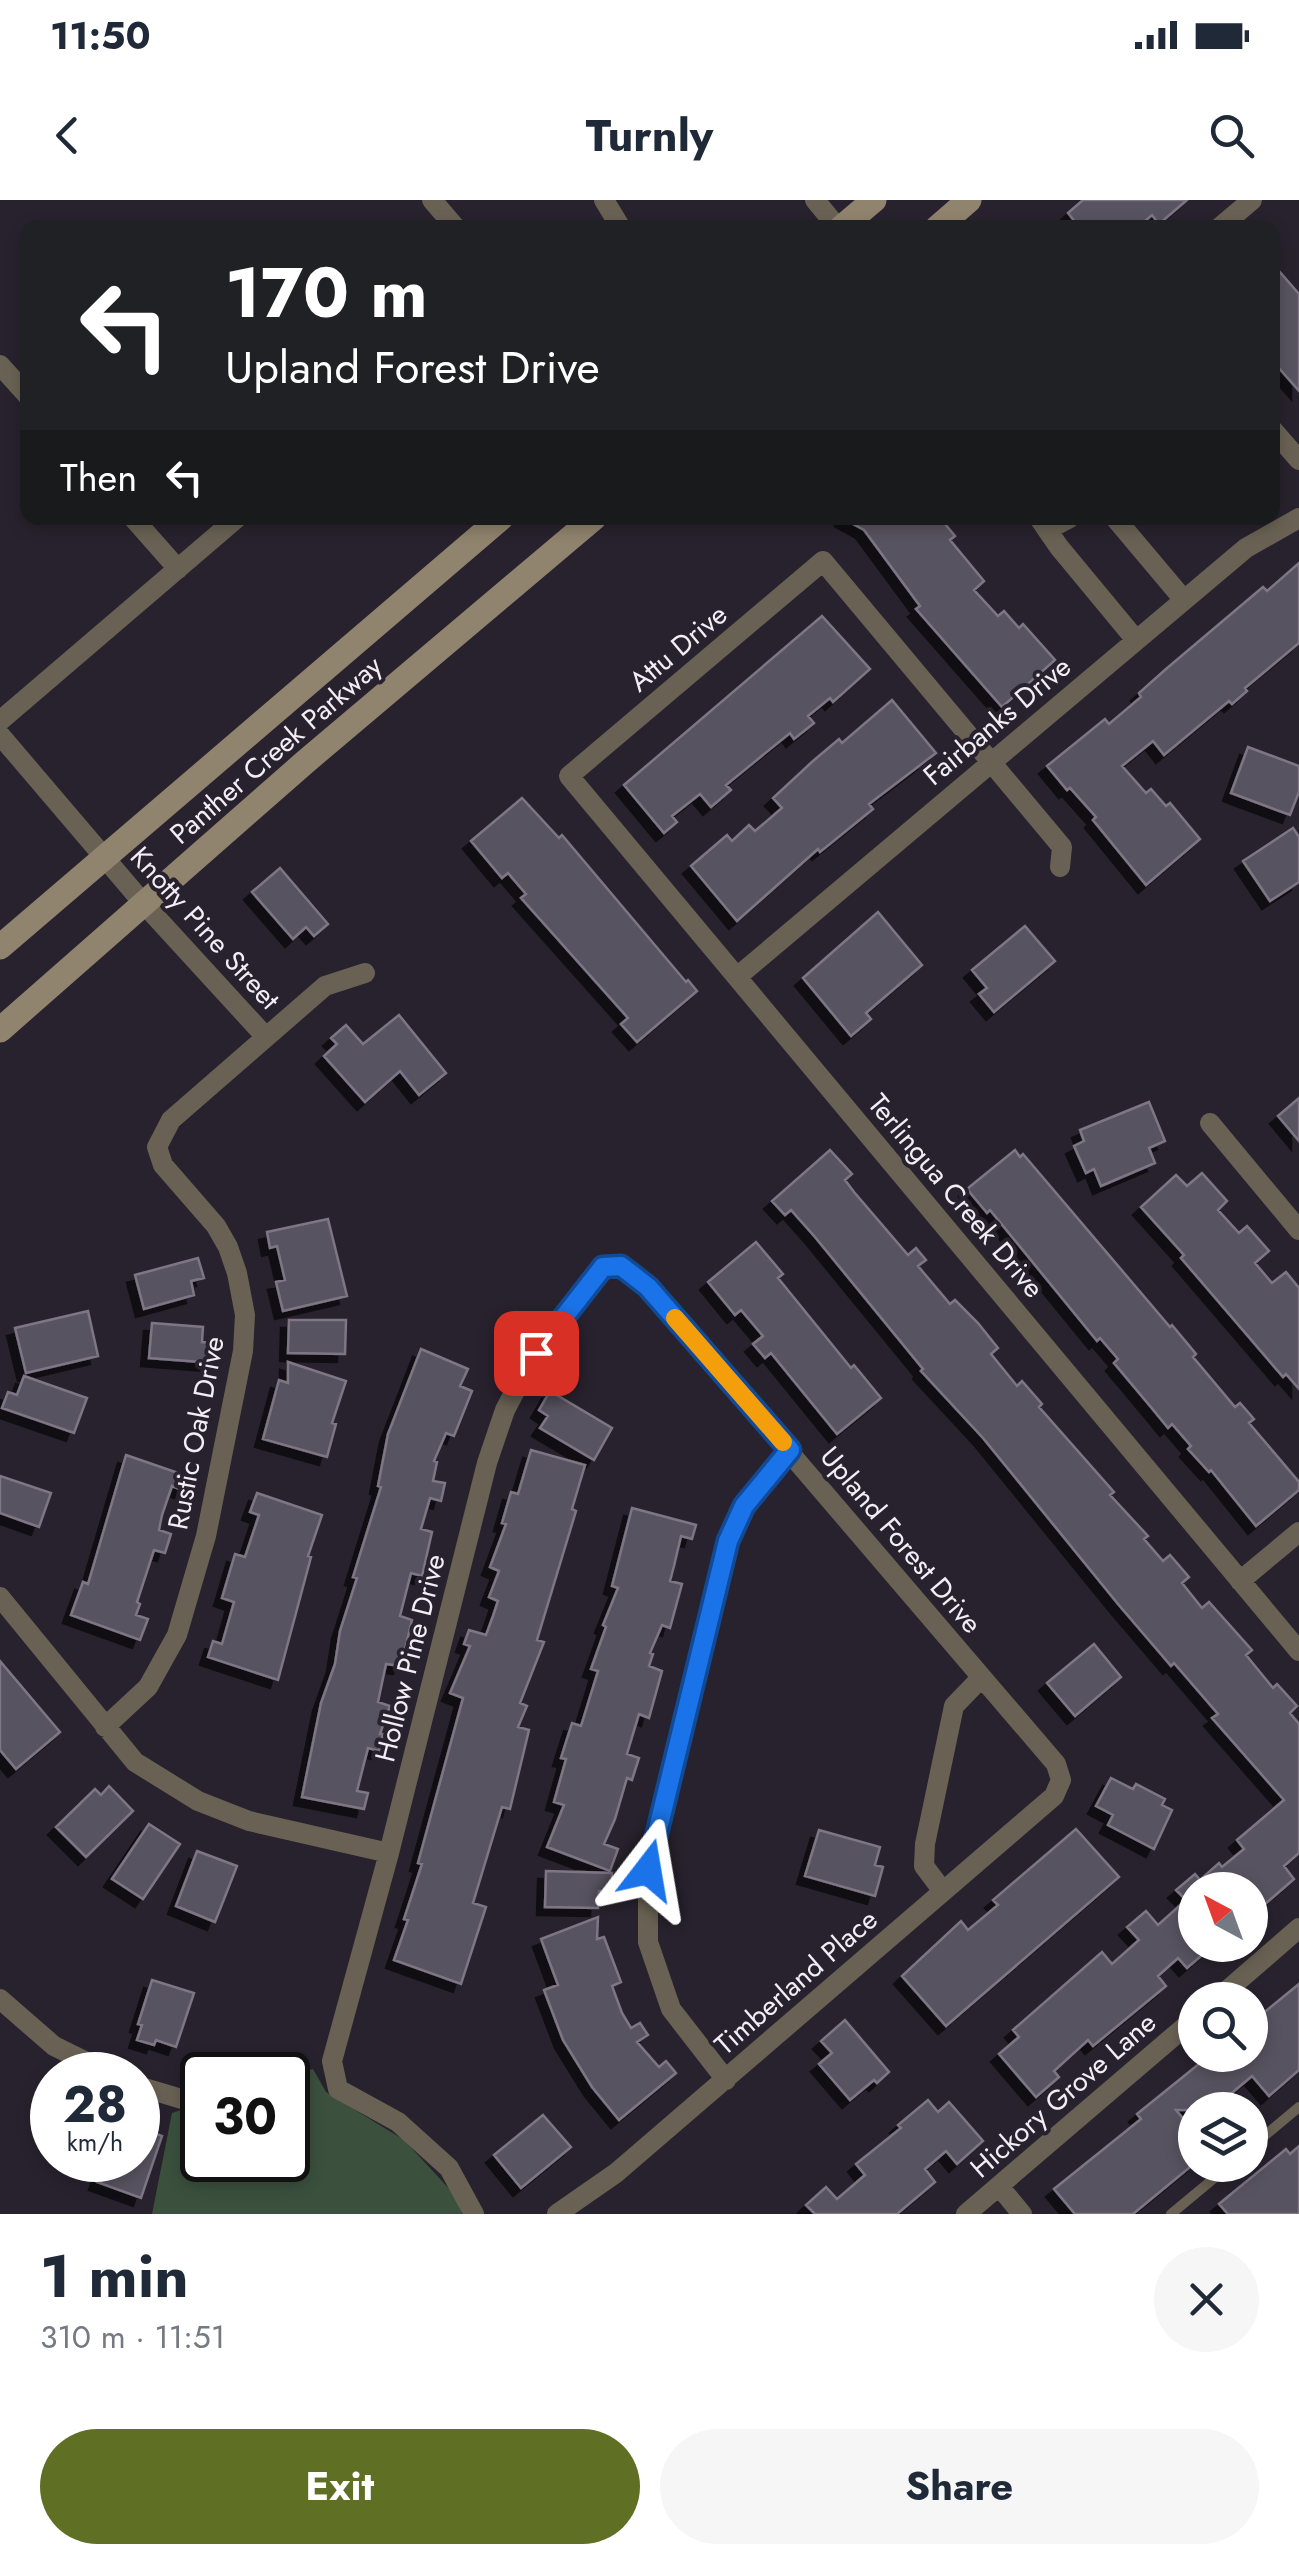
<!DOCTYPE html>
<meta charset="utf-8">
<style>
body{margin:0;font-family:Jost,sans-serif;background:#f6f6f7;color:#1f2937;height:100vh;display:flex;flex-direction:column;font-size:38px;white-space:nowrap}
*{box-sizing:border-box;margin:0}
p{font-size:32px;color:#747a83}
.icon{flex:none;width:55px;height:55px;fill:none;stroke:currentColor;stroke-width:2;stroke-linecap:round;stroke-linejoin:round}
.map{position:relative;height:2014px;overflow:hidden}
.sheet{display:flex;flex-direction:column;background:#fff;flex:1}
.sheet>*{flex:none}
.top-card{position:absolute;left:20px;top:20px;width:1260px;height:305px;border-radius:20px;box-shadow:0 5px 15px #0003;background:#202124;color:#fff;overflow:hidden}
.needle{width:65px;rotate:319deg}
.buttons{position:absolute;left:1178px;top:1672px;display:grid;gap:20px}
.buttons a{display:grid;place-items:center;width:90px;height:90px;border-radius:50%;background:#fff;box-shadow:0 5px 15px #0003;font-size:50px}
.speed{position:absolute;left:30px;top:1852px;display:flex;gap:20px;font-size:50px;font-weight:700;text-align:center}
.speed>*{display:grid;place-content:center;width:130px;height:130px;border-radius:50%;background:#fff;box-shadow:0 5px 15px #0003;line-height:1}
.speed small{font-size:25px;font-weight:400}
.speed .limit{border:5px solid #111;border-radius:15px;background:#fff;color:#111}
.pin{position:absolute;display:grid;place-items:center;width:85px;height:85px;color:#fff;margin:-42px;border-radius:20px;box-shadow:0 5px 15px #0006}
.me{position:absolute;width:110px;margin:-55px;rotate:14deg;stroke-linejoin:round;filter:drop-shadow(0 0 8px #0008)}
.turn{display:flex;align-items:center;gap:35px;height:210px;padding:0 40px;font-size:45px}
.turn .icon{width:130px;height:130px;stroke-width:2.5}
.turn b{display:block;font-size:70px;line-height:85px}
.then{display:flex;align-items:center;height:95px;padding:0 40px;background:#0003;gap:20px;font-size:38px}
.round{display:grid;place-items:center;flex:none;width:105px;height:105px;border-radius:52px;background:#f6f6f7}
.overview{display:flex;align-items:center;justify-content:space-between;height:170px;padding:0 40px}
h1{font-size:60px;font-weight:700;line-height:75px}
.button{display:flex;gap:20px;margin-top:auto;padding:20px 40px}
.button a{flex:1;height:115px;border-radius:60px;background:#5f7024;color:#fff;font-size:40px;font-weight:700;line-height:115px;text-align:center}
.button a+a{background:#f6f6f7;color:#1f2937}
.status{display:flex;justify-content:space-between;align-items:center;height:70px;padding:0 50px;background:#fff;direction:ltr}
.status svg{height:28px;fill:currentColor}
header{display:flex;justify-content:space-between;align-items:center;height:130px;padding:0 40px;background:#fff;font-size:45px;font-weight:700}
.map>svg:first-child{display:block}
.green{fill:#3b513e}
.building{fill:#595260;stroke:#7e7685;stroke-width:2.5;filter:url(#shadow)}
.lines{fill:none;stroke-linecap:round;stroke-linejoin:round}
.lane{stroke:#696254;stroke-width:10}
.street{stroke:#696254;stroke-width:20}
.secondary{stroke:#90846e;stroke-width:25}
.route-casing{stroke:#114b97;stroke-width:25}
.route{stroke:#1a73e8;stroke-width:18}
.slow{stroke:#f59e0b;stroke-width:18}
.labels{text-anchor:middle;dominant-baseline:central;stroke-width:8;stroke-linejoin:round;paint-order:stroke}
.street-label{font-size:28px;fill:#f2edf6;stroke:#28222e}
</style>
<div class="status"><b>11:50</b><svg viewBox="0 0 49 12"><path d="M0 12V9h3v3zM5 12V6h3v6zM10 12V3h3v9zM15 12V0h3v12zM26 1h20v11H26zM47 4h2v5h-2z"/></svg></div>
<header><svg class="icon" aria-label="back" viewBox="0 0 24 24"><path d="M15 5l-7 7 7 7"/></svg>Turnly<svg class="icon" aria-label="search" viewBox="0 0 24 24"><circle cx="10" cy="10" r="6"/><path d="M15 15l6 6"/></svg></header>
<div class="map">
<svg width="1299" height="2014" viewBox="0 0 1299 2014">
<defs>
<filter id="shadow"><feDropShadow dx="-8" dy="8" stdDeviation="0" flood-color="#0009"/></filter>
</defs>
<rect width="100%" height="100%" fill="#28222e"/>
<path class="green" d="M313 1869 326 1892 404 1940 455 1995 462 2014H152L172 1913 202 1903V1960H288V1877Z"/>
<path class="building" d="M1083 0H1187L1159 24 1152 15 1137 28H1080L1068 13Z
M1272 63 1299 94V191L1272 160Z
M842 318H940L955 336 950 340 984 381 974 390 998 416 1004 411 1019 428 1023 424 1055 460 1002 507 916 409 920 406 864 330Z
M1299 363V443L1245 488 1247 491 1232 504 1229 501 1164 555 1153 541 1122 566 1146 593 1151 589 1166 606 1170 603 1200 639 1146 685 1093 620 1096 617 1070 588 1067 590 1047 566 1105 519 1109 524 1141 497 1139 493 1166 469 1263 387 1267 391Z
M822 416 870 469 833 502 830 498 808 516 814 523 794 539 790 533 726 585 731 590 711 607 700 594 672 616 677 622 664 633 624 585Z
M892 500 936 553 869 604 873 609 820 652 818 649 737 721 691 666 727 635 732 641 749 625 755 631 782 608 773 598 813 561 839 539 842 543Z
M1248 547 1299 566V592L1290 615 1231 593Z
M522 598 559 638 562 635 686 782 688 780 697 791 637 842 621 824 628 818 521 698 526 694 508 673 502 678 471 641Z
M1293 628 1299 637V682L1270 701 1243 661Z
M280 668 328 724 314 736 306 727 293 739 252 692Z
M878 712 922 765 866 813 871 819 851 836 803 778Z
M1025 726 1055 761 994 812 979 794 987 788 972 770Z
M399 815 446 873 419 895 400 871 365 902 324 856 337 844 331 838 346 825 363 844Z
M1299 898V941L1278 916Z
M1149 902 1165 941 1149 948 1155 963 1101 986 1094 969 1086 973 1074 946 1084 941 1080 930Z
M830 950 852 974 845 980 854 992 908 1055 916 1048 926 1060 918 1066 950 1104 955 1100 978 1123 998 1148 991 1154 1017 1186 1022 1181 1042 1204 1039 1207 1114 1292 1110 1295 1148 1336 1144 1339 1163 1361 1170 1355 1189 1377 1182 1383 1202 1408 1209 1402 1252 1450 1246 1455 1273 1488 1277 1484 1297 1506 1290 1513 1299 1524V1653L1284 1666 1294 1679 1250 1717V1690H1195V1745H1214L1187 1768 1178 1758 1158 1776 1166 1786 1093 1846 1088 1840 1054 1871 1059 1877 1036 1897 999 1854 1019 1837 1013 1830 1102 1752 1112 1764 1139 1740 1127 1727 1146 1711 1158 1725 1186 1700 1176 1690 1195 1674 1200 1680 1219 1663 1222 1667 1244 1649 1237 1640 1284 1600 1212 1518 1218 1514 1174 1463 1171 1466 1118 1404 983 1238 921 1171 923 1169 815 1037 791 1010 785 1015 772 1001Z
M1015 950 1020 957 1023 954 1170 1127 1172 1125 1196 1154 1193 1157 1235 1207 1240 1203 1254 1219 1249 1223 1299 1282V1290L1256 1326 1211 1270 1209 1272 1188 1249 1191 1246 1172 1224 1168 1228 1150 1206 1114 1163 1118 1159 1100 1138 1097 1141 990 1010 987 1013 967 989Z
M1202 973 1227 1001 1218 1010 1239 1033 1247 1026 1269 1051 1255 1063 1272 1083 1286 1072 1299 1088V1189L1286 1174 1283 1177 1181 1058 1184 1055 1141 1007 1176 975 1187 986Z
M328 1019 347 1096 283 1111 276 1082 285 1080 277 1046 270 1048 267 1032Z
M756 1042 783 1074 778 1078 851 1168 854 1165 881 1198 837 1234 771 1153 765 1158 753 1144 763 1136 741 1110 735 1115 708 1082Z
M198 1058 204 1078 191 1081 194 1095 144 1109 135 1075Z
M88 1111 98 1156 26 1173 15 1128Z
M289 1120H346L345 1154 288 1153Z
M152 1123 203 1127 202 1142 214 1143 213 1163 149 1158Z
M421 1149 468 1169 460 1186 472 1191 454 1236 446 1233 434 1261 437 1262 433 1281 445 1283 441 1301 430 1298 421 1329 432 1332 422 1376 411 1373 400 1416 412 1420 401 1466 386 1464 378 1502 390 1506 380 1534H383L379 1551 368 1548 357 1591 368 1593 364 1609 302 1597 321 1503 335 1464 340 1431 357 1378 353 1377 381 1287 378 1286 388 1234Z
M288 1162 346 1181 332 1223 336 1224 327 1257 263 1239 279 1180 288 1183Z
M24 1176 87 1198 74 1233 2 1208 8 1192 17 1195Z
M550 1191 612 1228 594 1260 540 1228 548 1216 539 1210Z
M531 1250 585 1265 572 1309 576 1311 537 1440 544 1442 520 1503 527 1506 518 1527 529 1530 510 1609 502 1607 473 1703 486 1707 461 1784 394 1760 408 1720 404 1719 422 1664 418 1663 463 1498 450 1493 470 1446 464 1444 469 1430 486 1435 493 1416 498 1401 489 1397 499 1371 490 1367 506 1324 502 1323 511 1292 518 1294Z
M126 1255 187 1276 182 1290 172 1286 162 1315 159 1330 171 1334 165 1353 154 1350 137 1402 140 1404 136 1415 148 1419 140 1440 71 1415 83 1382 88 1384Z
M0 1276 51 1293 39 1327 0 1313Z
M257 1293 322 1315 308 1356 311 1357 278 1480 208 1457 213 1441 222 1444 234 1402 222 1398 235 1354 245 1357 259 1315 250 1312Z
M632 1308 696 1325 692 1339 681 1336 674 1366 670 1381 682 1384 670 1428 662 1425 650 1453 653 1454 649 1466 662 1471 649 1518 639 1514 627 1554 639 1558 632 1580 627 1578 615 1619 604 1644 618 1649 610 1671 547 1647 564 1605 554 1602 566 1559 561 1558 572 1523 581 1526 598 1471 591 1469 606 1427 603 1425 618 1388 612 1386Z
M1094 1444 1121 1477 1075 1516 1047 1483Z
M0 1461 60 1532 16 1569 0 1550Z
M1111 1578 1133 1589 1136 1584 1165 1599 1162 1605 1172 1610 1154 1649 1108 1625 1113 1615 1096 1606Z
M109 1586 133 1611 86 1657 56 1627 95 1589 101 1595Z
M149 1624 180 1644 143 1699 112 1679Z
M1076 1629 1119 1677 946 1826 902 1776 961 1721 968 1730 998 1705 993 1700Z
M819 1630 880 1647 875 1665 883 1667 875 1696 805 1676Z
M197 1651 237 1666 215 1722 176 1706Z
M546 1671 612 1673 611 1691H599L598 1708 545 1707Z
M598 1717 597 1739 604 1737 621 1782 612 1786 622 1813 631 1828 640 1823 648 1835 637 1842 659 1867 666 1861 676 1873 619 1920 592 1887 563 1840 544 1790 558 1785 541 1739Z
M152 1780 194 1793 176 1847 156 1840 154 1845 137 1840 142 1825 138 1824Z
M1299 1784V1870L1269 1896 1252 1876 1227 1897 1238 1910H1176L1195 1933V1963L1133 2014H1075L1054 1989 1141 1919 1137 1914 1210 1855H1250V1824Z
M845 1820 889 1872 877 1883 874 1880 850 1900 819 1864 832 1853 821 1841Z
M928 1900 938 1912 949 1902 983 1941 957 1964 946 1951 925 1969 935 1982 897 2014H815L806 2005 826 1987 837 1999 865 1975 856 1964 901 1928 898 1925Z
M543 1915 571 1947 521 1988 494 1955Z
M138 1927 162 1936 141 1998 97 1982 105 1960H138Z
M1299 1946V2014H1228L1219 2004 1286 1949 1290 1954Z"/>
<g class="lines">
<path class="lane" d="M1250 1948 1299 1907
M1171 2014 1230 1965"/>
<path class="street" d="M432 0 456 28
M604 0 621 28
M815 0 838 28
M1219 28 1252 0
M0 165 28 196
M1272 229 1299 260
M133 318 178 369
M1039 318 1059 347 1136 440
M1115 318 1184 400
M1047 330 1070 318
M0 521 237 318
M0 535 144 704 265 836
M1060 667 1062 647 823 361 569 576 1299 1451
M737 777 1246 348 1299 318
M1210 923 1299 1030
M1240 1381 1299 1332
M0 1397 135 1562 198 1601 249 1621 389 1653
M105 1527 148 1487 177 1435 206 1336 243 1151 245 1115 237 1073 228 1047 216 1026 163 965 157 947 171 920 325 786 365 773
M942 1690 924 1666 925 1644 954 1506 981 1478
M0 1799 54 1846 113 1875
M1216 1800 1299 1728
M726 1880 671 1809 648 1742V1670L728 1341 744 1306 790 1250
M138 1886 202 1905
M999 1986 1022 2014
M474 2014 449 1968 398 1922 338 1889 332 1861 389 1653 487 1263 505 1210 535 1153 603 1067 621 1066 648 1087 1056 1564 1061 1580 1054 1596 616 1973 557 2014
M966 2014 1195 1818"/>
<path class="secondary" d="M841 28 874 0
M937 28 969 0
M0 747 501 318
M0 830 304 563 594 318"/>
</g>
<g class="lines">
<g class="route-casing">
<path id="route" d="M536 1153 603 1067 621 1066 648 1087 790 1250 744 1306 728 1341 648 1670"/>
</g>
<use href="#route" class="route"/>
<path class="slow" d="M675 1118 783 1242"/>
</g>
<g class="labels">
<g class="street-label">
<text transform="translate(678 448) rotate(-40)">Attu Drive</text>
<text transform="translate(997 521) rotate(-40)">Fairbanks Drive</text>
<text transform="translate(276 550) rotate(-41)">Panther Creek Parkway</text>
<text transform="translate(205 728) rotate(48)">Knotty Pine Street</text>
<text transform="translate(956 996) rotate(50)">Terlingua Creek Drive</text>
<text transform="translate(196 1233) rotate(-79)">Rustic Oak Drive</text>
<text transform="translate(901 1340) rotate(50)">Upland Forest Drive</text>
<text transform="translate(410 1458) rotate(-76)">Hollow Pine Drive</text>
<text transform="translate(796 1782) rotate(-41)">Timberland Place</text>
<text transform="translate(1063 1895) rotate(-41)">Hickory Grove Lane</text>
</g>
</g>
</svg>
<div class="buttons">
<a><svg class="needle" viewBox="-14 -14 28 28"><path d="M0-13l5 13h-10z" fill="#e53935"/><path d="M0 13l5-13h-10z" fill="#747a83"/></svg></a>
<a><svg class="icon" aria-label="search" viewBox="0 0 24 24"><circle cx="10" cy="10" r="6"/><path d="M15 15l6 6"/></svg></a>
<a><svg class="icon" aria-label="layers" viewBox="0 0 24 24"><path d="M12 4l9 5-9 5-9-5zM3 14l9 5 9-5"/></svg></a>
</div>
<div class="speed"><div>28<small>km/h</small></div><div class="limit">30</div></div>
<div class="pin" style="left:536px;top:1153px;background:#d93025"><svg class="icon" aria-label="arrive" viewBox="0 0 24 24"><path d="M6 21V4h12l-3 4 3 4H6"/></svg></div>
<svg class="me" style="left:648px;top:1670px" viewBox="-20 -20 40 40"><path d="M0-17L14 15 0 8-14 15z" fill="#1a73e8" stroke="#fff" stroke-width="4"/></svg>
<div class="top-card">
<div class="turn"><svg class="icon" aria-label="left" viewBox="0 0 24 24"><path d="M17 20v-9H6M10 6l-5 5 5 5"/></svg><div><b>170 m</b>Upland Forest Drive</div></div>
<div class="then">Then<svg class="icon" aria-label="left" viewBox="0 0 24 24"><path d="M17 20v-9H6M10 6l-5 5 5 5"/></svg></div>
</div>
</div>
<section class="sheet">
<div class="overview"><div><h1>1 min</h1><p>310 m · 11:51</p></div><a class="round"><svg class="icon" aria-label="close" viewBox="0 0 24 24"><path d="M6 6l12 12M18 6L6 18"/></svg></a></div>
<div class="button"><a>Exit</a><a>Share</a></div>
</section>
